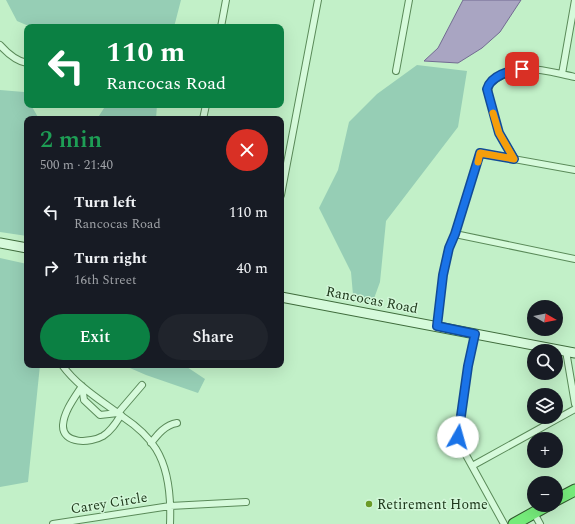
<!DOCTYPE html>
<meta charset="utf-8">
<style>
body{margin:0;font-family:Spectral,serif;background:#20242c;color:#f1f3f6;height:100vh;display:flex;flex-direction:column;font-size:15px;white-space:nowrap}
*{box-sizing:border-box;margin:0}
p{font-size:13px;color:#9ea1a6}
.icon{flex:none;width:22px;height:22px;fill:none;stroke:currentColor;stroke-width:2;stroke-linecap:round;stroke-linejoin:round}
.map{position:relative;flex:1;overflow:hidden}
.drawer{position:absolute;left:24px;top:116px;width:260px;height:252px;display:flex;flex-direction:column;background:#171b24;border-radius:8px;box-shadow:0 4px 16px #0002}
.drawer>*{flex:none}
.guide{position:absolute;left:24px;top:24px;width:260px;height:84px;border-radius:8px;box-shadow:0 4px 16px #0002;background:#0b8043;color:#fff;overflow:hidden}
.needle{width:26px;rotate:99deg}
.controls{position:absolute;left:527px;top:300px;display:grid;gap:8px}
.controls a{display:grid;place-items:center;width:36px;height:36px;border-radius:50%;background:#171b24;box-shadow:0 4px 16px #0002;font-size:20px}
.pin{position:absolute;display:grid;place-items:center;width:34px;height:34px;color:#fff;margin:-17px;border-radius:8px;box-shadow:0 2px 6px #0006}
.me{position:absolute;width:44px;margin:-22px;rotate:7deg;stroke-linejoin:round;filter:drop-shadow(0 0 3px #0008)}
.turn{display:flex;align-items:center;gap:14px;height:84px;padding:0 16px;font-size:18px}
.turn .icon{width:52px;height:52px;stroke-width:2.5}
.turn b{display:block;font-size:28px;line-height:34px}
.round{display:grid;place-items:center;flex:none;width:42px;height:42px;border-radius:21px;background:#20242c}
.head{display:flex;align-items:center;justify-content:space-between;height:68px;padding:0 16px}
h1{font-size:24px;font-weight:600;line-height:30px;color:#1e9e55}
.primary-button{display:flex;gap:8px;margin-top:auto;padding:8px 16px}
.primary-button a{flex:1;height:46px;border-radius:24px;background:#0b8043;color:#fff;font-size:16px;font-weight:600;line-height:46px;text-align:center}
.primary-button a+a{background:#20242c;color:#f1f3f6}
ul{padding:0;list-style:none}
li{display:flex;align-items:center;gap:12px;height:56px;padding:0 16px}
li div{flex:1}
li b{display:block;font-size:15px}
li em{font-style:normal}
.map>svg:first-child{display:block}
.green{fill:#96ceb5}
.water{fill:#a9a5c2;stroke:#726b91}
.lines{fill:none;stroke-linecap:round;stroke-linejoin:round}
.minor-casing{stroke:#5a8a59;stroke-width:8}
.secondary-casing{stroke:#3f6c3c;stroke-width:11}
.trunk-casing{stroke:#31582d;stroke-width:13}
.minor{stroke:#d6fadb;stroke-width:6}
.secondary{stroke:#d6fadb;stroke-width:9}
.trunk{stroke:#75eb7a;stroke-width:11}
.route-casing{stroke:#114b97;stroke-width:10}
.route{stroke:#1a73e8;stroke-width:7}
.slow{stroke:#f59e0b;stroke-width:7}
.poi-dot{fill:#6a9b27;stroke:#d2f7d8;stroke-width:1.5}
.labels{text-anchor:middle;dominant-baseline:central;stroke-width:3;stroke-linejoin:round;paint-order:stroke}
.street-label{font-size:14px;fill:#203a1d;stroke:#d2f7d8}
.poi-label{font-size:14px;fill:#203a1d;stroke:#d2f7d8;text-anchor:start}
</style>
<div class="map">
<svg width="575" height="524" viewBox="0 0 575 524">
<rect width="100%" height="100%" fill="#c2f0c8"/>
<path class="green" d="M6 0H181L174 27H31L17 21Z
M417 65 467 71 458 127 386 221 380 282 372 304 353 295 351 272 319 208 338 170 349 122 377 94Z
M0 90 24 92 27 98V105H31L39 119H27V236L0 232Z
M106 105H157L156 119H97Z
M0 258 27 264V365H40L28 482 0 487Z
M123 365H184L205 379 198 393 146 375Z"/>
<path class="water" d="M463 0H521L500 32 482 48 458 63 424 61 438 48Z"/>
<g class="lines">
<g class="minor-casing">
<path id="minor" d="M221 27 226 0
M0 45C8 54 16 61 27 63
M396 71 409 0
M562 74 575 0
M203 119 206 105
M515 159 499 133 488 94 489 84C519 60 541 70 575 77
M281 195 318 0
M455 234 575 259
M437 326 443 275 449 248 455 234 480 153 575 170
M475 334 468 366 458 437 461 446 504 524
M566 351 575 404
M62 365C78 387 102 401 123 417 135 425 148 436 156 449 169 470 171 500 170 524
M82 386C75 397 64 411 63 425 62 445 91 443 103 436 111 431 116 423 121 415
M82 386 84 400 100 415 118 413 142 385
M151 443C158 434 165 425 177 423
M472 466 575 409
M534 513 540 524
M53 524 170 506 246 502"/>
</g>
<g class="secondary-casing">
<path id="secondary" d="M0 243 27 248
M281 297 575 353"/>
</g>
<g class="trunk-casing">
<path id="trunk" d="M556 500 575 490
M514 524 548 505"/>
</g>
<use href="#minor" class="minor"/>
<use href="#secondary" class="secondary"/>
<use href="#trunk" class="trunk"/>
</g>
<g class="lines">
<g class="route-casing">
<path id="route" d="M458 437 468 366 475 334 437 326 443 275 449 248 455 234 480 153 514 159 499 133 487 89C491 75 509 71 522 69"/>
</g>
<use href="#route" class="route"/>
<path class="slow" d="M478 162 480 153 514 159 499 133 493 113"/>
</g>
<circle class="poi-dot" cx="369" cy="504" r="4"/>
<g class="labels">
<g class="street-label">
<text transform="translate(372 300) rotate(11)">Rancocas Road</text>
<text transform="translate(109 503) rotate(-9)">Carey Circle</text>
</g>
<g class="poi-label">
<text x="377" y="504">Retirement Home</text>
</g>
</g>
</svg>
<div class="controls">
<a><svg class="needle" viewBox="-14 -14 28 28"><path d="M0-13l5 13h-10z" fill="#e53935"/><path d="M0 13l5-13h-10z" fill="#9ea1a6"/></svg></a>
<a><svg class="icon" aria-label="search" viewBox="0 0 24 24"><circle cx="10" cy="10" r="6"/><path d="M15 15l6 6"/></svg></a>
<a><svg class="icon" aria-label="layers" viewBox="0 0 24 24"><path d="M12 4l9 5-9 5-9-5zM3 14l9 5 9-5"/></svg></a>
<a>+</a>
<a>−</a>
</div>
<div class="pin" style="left:522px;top:69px;background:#d93025"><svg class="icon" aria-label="arrive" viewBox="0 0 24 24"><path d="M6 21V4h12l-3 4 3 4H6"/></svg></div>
<svg class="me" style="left:458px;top:437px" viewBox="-20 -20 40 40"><circle r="19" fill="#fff"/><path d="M0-13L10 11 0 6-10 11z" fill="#1a73e8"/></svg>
<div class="guide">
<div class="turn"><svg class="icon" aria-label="left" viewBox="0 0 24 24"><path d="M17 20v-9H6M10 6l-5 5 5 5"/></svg><div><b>110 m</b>Rancocas Road</div></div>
</div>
<section class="drawer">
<div class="head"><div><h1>2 min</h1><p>500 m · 21:40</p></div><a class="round" style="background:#d93025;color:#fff"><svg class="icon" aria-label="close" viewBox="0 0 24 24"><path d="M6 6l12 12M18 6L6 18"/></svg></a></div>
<ul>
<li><svg class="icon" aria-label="left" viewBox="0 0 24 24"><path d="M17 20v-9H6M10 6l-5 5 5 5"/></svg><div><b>Turn left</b><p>Rancocas Road</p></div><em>110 m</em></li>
<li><svg class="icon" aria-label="right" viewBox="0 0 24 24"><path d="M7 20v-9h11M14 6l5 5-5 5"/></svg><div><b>Turn right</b><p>16th Street</p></div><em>40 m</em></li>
</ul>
<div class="primary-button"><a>Exit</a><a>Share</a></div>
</section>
</div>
